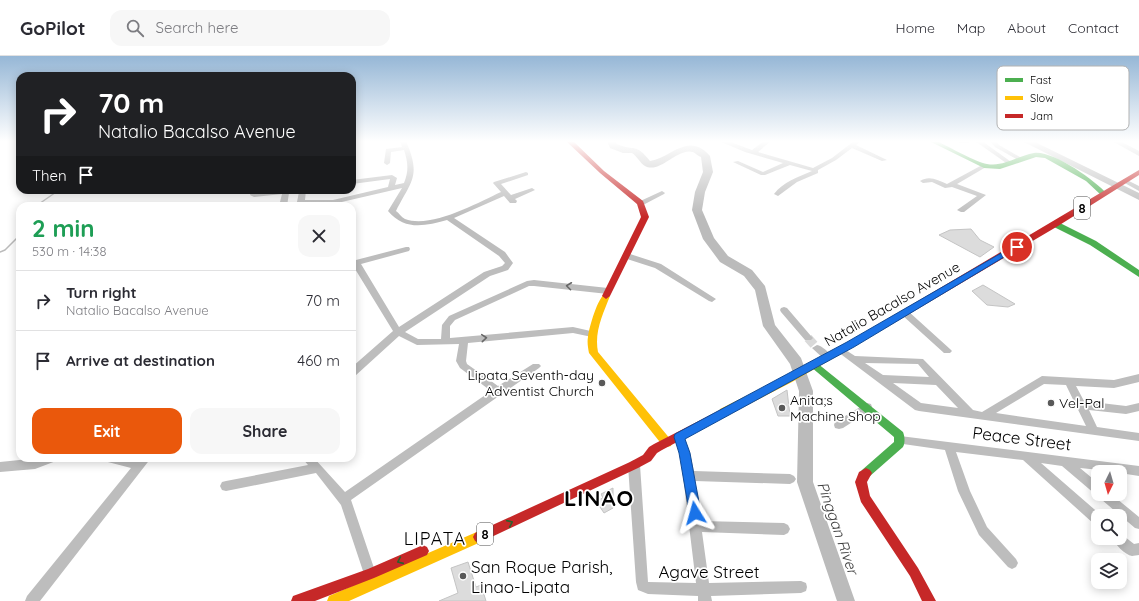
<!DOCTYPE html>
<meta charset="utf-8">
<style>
body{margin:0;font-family:Quicksand,sans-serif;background:#f7f7f7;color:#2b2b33;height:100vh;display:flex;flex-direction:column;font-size:15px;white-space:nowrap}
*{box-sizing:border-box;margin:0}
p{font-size:13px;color:#7c7c81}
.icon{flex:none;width:22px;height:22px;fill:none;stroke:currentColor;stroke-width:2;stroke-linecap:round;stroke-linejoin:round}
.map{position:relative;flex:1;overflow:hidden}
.drawer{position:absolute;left:16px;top:146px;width:340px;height:260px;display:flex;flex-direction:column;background:#fff;border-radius:12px;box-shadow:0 2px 10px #0003}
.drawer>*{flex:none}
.hud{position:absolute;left:16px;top:16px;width:340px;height:122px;border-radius:12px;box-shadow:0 2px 10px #0003;background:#202124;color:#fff;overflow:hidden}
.needle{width:26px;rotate:185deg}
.controls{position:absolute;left:1091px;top:409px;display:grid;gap:8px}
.controls a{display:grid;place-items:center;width:36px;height:36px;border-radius:8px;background:#fff;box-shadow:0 2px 10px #0003;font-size:20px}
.pin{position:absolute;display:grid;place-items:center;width:34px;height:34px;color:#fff;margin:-17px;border:2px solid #fff;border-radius:50%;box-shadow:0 1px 4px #0007}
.me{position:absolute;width:44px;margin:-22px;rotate:352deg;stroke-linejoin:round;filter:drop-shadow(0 0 3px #0008)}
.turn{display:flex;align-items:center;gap:14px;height:84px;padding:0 16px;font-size:18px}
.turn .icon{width:52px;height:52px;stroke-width:2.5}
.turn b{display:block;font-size:28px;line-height:34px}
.then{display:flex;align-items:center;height:38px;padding:0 16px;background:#0003;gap:8px;font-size:15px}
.round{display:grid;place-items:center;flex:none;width:42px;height:42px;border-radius:12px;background:#f7f7f7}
.headline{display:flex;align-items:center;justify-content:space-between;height:68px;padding:0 16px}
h1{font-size:24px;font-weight:800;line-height:30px;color:#1e9e55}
.primary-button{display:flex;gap:8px;margin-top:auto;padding:8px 16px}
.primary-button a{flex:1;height:46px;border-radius:12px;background:#ea580c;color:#fff;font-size:16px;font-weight:800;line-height:46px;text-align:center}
.primary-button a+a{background:#f7f7f7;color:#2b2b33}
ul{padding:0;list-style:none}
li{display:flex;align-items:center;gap:12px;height:60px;padding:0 16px;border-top:1px solid #e1e1e2}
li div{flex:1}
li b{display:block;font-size:15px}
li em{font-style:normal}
header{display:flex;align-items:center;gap:24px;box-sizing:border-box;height:56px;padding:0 20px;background:#fff;border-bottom:1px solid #e1e1e2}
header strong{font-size:19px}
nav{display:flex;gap:22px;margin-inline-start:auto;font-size:14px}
.search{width:280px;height:36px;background:#f7f7f7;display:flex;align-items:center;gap:10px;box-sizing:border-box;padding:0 14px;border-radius:12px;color:#7c7c81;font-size:15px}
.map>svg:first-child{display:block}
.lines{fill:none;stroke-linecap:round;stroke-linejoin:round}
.stream{stroke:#bbb;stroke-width:1.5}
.river{fill:#bbb;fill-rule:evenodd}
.building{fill:#dcdcdc;stroke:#c4c4c4}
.street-tunnel{stroke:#d9d9d9;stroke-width:9;stroke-dasharray:9 4.5;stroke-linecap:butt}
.street{fill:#bdbdbd;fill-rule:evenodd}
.fast{fill:#4caf50;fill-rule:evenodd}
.slow{fill:#ffc107;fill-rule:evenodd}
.jam{fill:#c62828;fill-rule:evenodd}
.oneway{stroke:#686868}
.oneway2{stroke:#2a602c}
.route{fill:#1a73e8;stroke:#114b97}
.poi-dot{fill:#595959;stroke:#fff;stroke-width:1.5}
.labels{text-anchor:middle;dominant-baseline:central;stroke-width:3.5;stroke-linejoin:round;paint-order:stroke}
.shield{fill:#fff;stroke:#4c4c4c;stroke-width:1}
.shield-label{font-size:13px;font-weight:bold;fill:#000}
.street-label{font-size:14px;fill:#000;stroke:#fff}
.poi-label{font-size:14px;fill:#000;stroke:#fff;text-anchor:start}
.water-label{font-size:15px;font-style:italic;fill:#3f3f3f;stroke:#fff}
.near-street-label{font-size:17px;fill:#000;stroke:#fff}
.near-poi-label{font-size:17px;fill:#000;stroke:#fff;text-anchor:start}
.near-neighbourhood-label{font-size:18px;letter-spacing:1px;fill:#000;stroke:#fff}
.near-district-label{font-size:22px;font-weight:bold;letter-spacing:1px;fill:#000;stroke:#fff}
.key{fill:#fff;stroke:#b2b2b2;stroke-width:1}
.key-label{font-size:11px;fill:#000}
</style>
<header>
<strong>GoPilot</strong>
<div class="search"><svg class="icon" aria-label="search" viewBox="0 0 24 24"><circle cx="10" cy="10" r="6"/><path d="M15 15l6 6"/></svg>Search here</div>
<nav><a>Home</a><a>Map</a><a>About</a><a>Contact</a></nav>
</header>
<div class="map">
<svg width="1139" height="545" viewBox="0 0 1139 545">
<rect width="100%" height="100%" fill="#fff"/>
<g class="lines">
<path class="stream" d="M36 150 59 134
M0 196 5 194 20 179"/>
<path class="river" d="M607 85H615L617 88C635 96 635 86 650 105 671 102 688 75 710 100L713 116 705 136 702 154 714 182 728 200 752 214 765 230 775 269 801 302 813 335V426L855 545H837L797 426 799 335 790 308 763 270 755 234 744 220 720 206 703 183 692 154 695 136 703 116 701 101C698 100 695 97 693 96 678 91 660 118 645 110 640 107 637 100 632 97H623L610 92Z
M1022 85H1033L1139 137V144Z"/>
</g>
<path class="building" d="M971 173 980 184 994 191 980 201 939 179 950 174Z
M983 229 1015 248 1008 251 987 249 972 235Z
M787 334 790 360H778L772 343Z
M613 432V452L604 457 596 445 603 442 601 438Z
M468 506 476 531 481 529 486 545H439L458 537 451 512Z"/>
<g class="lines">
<path class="street-tunnel" d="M808 282 817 292"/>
<path class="street" d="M400 85H406C421 120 412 124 396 155 399 157 401 161 405 163 431 173 477 147 501 136L493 127 494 126 526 116 528 117V119L501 128 511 139 532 132 535 134 515 143 517 145 516 147H510L504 140 454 162 505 196 513 207 508 214 490 220 405 276 418 283H441L442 269 449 260 527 225 534 224 608 232 612 235 608 238 534 230H529L455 264 450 270V282L573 271 595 276 597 278 592 281 573 277 468 287 466 305 467 308 498 330 533 308H539L541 310 539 312 351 444 376 518 374 522 370 524 366 522 364 518 341 449 316 417 226 435 222 434 220 430 222 426 226 425 308 409 302 402H314L345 436 491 335 460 312 456 305 459 288 417 289 399 280 355 320 352 321V311L393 275 352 208V204H356L406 191H409L410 193 409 195 361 208 399 271 484 216 502 210 505 207 499 200 447 164C425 170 405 175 388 155L402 132 333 148H298L297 146 299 136 289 137 287 150H279L282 138 254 141 250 139 252 134H258V136L279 134H306L305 144H333L388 131 390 123 352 128V124L392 119 397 122 395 129 404 127C409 115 408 106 404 94L391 96 390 107 387 109 384 107 386 93 402 91Z
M719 85H728L752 94 764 85H771L758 96 813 112 832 102 854 85H861L856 89 887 104 882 105 852 92 836 104 818 114V117L797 126 778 140 774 138C783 126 798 121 812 115L790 109 765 119H761L733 106 738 105 763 116 783 107 745 96Z
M957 85H971C968 88 960 88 957 85Z
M975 85H982L1014 108 1009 109Z
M990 85H996L999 89 1025 104 1020 105 995 91Z
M1112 85H1120L1139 95V100Z
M984 108 986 109V111L957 128 986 139 964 156H961L957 154 977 140 952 131 945 132 932 126 923 127 920 125C929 119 938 124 947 128Z
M1125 123 1139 130V135L1123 126V124Z
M662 135 665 137 664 138 643 149H640L636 147Z
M624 198H630L661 208 716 243 712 246 709 245 655 212 624 202 623 200Z
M784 251 787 252 811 280 813 282 811 284H805L781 256 780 254 781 252Z
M905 254 908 255 950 293 952 295 950 297H944L902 259 901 257 902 255Z
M817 289C822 290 829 296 832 301L830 303H824L812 292Z
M841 291 855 300 923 303 973 354 982 356 1042 320 1114 324 1139 318V326L1114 332 1076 330 1084 345 1126 350 1139 347V355L1126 358 1089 354 1097 371 1139 377V385L919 355 915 354 838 296 836 294 838 292ZM865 307 918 308 929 321 883 319ZM893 327 936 329 958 352 921 347ZM1044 328 1066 329 1086 370 996 357Z
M867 347 871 348 872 351 871 354 843 372 839 373 835 372 834 369 835 366Z
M679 377 683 378 690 397 694 415 790 418 794 420 796 423 794 426 790 428 695 425 701 465 784 467 788 469 790 473 788 477 784 479 702 476 709 527 801 525 806 527 807 531 806 535 801 537 711 540 712 545H698V540L648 538 638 534 636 526 628 409 630 406 634 404 638 406 640 409 648 526 696 527 683 420 680 397 674 381 675 378Z
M900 380 1139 410V420L1120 417V416L1080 412 1098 427V438H1111L1139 461V473L1135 472 1062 410 1041 407 1102 460H1098V469L1094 468 1023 404 956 396 970 435 987 471 1016 503 1018 507 1016 511 1012 513 1008 511 979 479 958 435 945 394 896 387 895 384 896 381Z
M39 402H57L56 405 35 413 0 416V406Z
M103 402H129L138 404 140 402H151L40 545H25L27 540 131 412 104 405Z
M1120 477 1134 488 1139 487V499C1137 499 1134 500 1132 500 1125 499 1115 488 1112 482H1120Z"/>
<path class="fast" d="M929 85H937C949 91 976 106 987 108 1004 111 1017 100 1034 97 1052 94 1095 124 1107 138L1103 140 1101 139 1086 125 1045 102 1036 101 1000 113 984 112Z
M1052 166H1058L1096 185 1139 214V221L1090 189 1052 170Z
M814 305 817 307 903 376C905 381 905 387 903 391L870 420 866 422 862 420 860 417 862 414 894 386V381L811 311 809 309 811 307Z"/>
<path class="slow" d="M606 237 610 240C603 258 594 276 598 296L671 384 672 387 671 390 667 391 663 390 589 297C588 292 587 286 588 281 589 272 598 240 606 237Z
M879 269 883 272 882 274 792 326 728 359 724 360 720 359 719 356 720 353 786 320Z
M479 475 483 477 485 481 483 485 349 545H327L329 540Z"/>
<path class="jam" d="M566 85H573L604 115 643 145 649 161 610 240 606 243 602 240 641 161 637 148 600 117Z
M1139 114V119L1058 170 882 274H876L875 272 876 270Z
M724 352 728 353 729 356 728 359 662 394 657 397 651 405 638 412 483 485 479 487 475 485 473 481 475 477 630 406 643 399 649 391 654 388Z
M866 412 870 414 872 417 867 426 870 440 918 512 936 545H922L910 520 861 446 855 426 859 416Z
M423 489 427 491 429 495 427 499 374 522 315 545H291L293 540 368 513Z"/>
</g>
<defs><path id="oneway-chevron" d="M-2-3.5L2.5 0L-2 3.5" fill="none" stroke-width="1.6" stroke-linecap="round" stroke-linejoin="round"/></defs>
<g class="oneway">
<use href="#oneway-chevron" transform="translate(569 230) rotate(-173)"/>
<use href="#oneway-chevron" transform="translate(484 282) rotate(-5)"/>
</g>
<g class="oneway2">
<use href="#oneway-chevron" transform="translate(510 467) rotate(-24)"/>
<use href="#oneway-chevron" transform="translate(400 505) rotate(156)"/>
</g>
<linearGradient id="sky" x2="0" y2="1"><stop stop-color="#96b7d6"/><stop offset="0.53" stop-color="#fff"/><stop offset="1" stop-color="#fff" stop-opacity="0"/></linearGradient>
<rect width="1139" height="161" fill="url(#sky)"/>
<path class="route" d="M1017 188 1021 191 1019 192 854 291 685 383 690 397 701 457 699 461 695 463 690 461 679 397 674 381 675 378 847 286Z"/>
<g class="poi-dot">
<circle cx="602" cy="327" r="4"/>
<circle cx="1051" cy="347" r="4"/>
<circle cx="782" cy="352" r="4"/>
<circle cx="463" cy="520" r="4"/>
</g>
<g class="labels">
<g class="shield">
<rect x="1074" y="141" width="16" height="22" rx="3"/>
<rect x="477" y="467" width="16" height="22" rx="3"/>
</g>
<g class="shield-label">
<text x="1082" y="152">8</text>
<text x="485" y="478">8</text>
</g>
<g class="street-label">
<text transform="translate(892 248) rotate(-30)">Natalio Bacalso Avenue</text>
</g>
<g class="poi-label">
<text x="594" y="319" text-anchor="end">Lipata Seventh-day<tspan x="594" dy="16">Adventist Church</tspan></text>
<text x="790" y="344">Anita;s<tspan x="790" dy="16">Machine Shop</tspan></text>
<text x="1059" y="347">Vel-Pal</text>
</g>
<g class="water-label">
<text transform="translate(838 472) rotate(71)">Pinggan River</text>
</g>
<g class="near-street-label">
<text transform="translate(1022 382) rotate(7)">Peace Street</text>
<text x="709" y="515">Agave Street</text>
</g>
<g class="near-poi-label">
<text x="471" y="510">San Roque Parish,<tspan x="471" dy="20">Linao-Lipata</tspan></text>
</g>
<g class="near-neighbourhood-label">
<text x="435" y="482">LIPATA</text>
</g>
<g class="near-district-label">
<text x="599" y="442">LINAO</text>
</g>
</g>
<rect x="997" y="10" width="132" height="64" rx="6" class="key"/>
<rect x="1005" y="22" width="18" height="4" fill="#4caf50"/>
<rect x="1005" y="40" width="18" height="4" fill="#ffc107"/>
<rect x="1005" y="58" width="18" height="4" fill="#c62828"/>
<g class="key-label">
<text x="1030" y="28">Fast</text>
<text x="1030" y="46">Slow</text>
<text x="1030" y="64">Jam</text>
</g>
</svg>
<div class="controls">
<a><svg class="needle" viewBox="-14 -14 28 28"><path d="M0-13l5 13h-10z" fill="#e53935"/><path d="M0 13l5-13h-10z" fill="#7c7c81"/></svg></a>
<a><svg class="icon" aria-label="search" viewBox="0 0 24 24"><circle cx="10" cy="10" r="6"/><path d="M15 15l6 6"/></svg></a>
<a><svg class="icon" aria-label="layers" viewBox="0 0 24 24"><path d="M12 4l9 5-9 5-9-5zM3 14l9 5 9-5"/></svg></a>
</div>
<div class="pin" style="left:1017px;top:191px;background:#d93025"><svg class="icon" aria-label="arrive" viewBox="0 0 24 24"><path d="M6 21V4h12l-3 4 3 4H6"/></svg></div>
<svg class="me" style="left:695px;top:457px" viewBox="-20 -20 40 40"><path d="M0-17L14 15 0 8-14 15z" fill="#1a73e8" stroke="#fff" stroke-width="4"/></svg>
<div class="hud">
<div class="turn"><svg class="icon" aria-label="right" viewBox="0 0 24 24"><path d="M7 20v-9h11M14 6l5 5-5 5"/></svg><div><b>70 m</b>Natalio Bacalso Avenue</div></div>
<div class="then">Then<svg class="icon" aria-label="arrive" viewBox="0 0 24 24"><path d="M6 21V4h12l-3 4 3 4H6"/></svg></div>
</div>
<section class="drawer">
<div class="headline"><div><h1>2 min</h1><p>530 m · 14:38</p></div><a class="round"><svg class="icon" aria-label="close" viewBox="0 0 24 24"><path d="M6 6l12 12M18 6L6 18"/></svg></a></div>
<ul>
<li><svg class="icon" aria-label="right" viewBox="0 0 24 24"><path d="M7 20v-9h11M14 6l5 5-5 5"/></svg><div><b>Turn right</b><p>Natalio Bacalso Avenue</p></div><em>70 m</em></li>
<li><svg class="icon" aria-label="arrive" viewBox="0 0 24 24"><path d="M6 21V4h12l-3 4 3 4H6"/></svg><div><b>Arrive at destination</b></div><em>460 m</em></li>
</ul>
<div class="primary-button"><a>Exit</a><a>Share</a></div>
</section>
</div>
